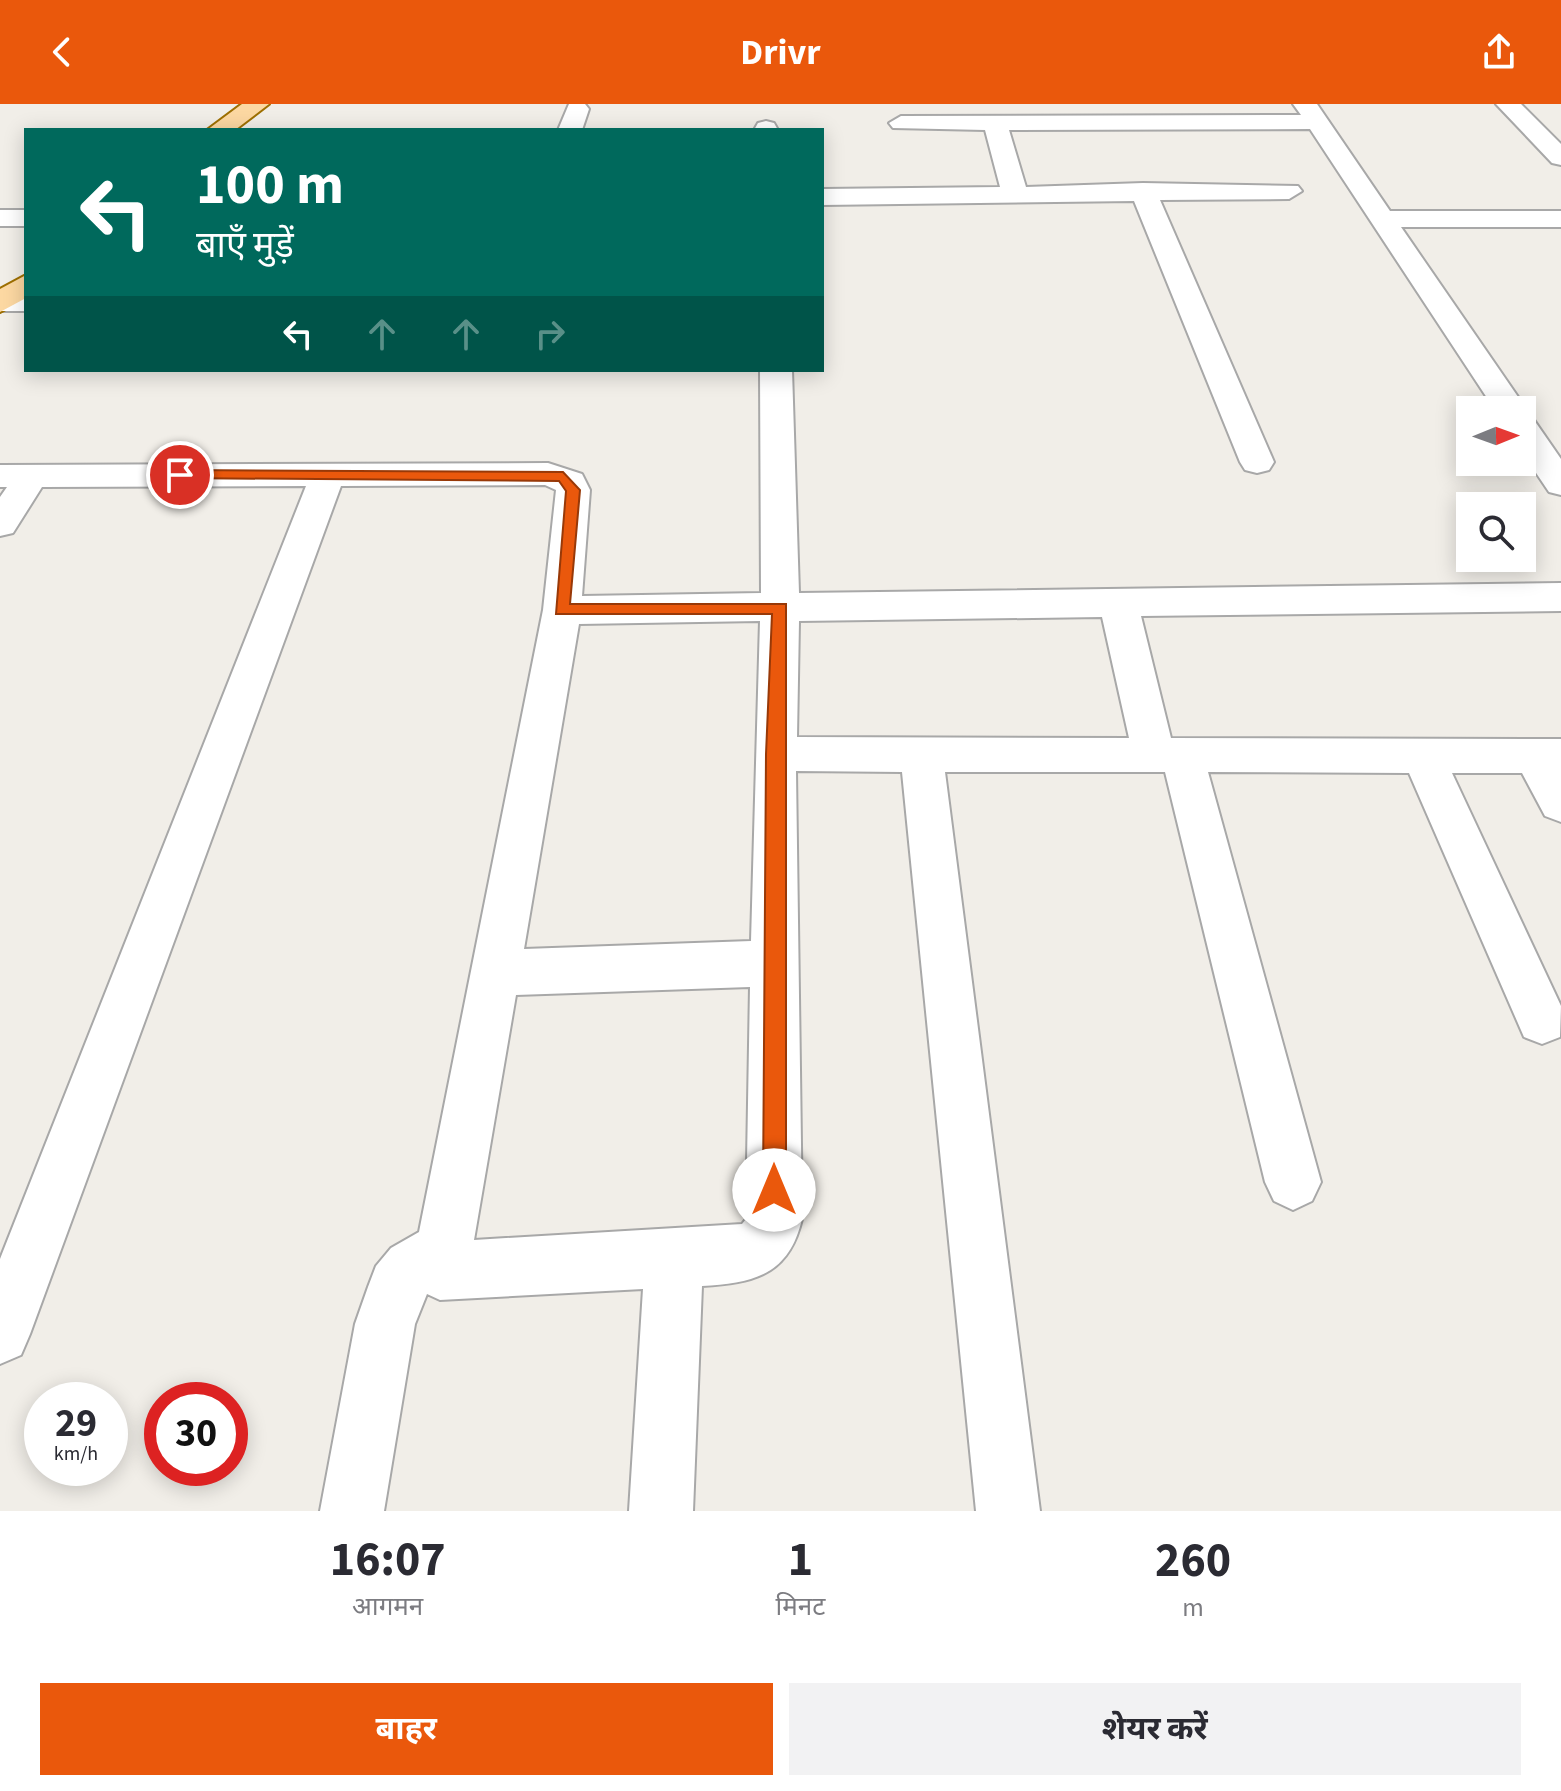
<!DOCTYPE html>
<html lang="hi">
<meta charset="utf-8">
<style>
body{margin:0;font-family:"Source Sans 3","Noto Sans Devanagari",sans-serif;background:#f2f2f3;color:#2b2b33;height:100vh;display:flex;flex-direction:column;font-size:30px;white-space:nowrap}
*{box-sizing:border-box;margin:0}
p{font-size:26px;color:#7c7c81}
.icon{flex:none;width:44px;height:44px;fill:none;stroke:currentColor;stroke-width:2;stroke-linecap:round;stroke-linejoin:round}
.map{position:relative;height:1407px;overflow:hidden}
.side{display:flex;flex-direction:column;background:#fff;flex:1}
.side>*{flex:none}
.hud{position:absolute;left:24px;top:24px;width:800px;height:244px;border-radius:0px;box-shadow:0 4px 20px #0003;background:#00695c;color:#fff;overflow:hidden}
.needle{width:52px;rotate:89deg}
.tools{position:absolute;left:1456px;top:292px;display:grid;gap:16px}
.tools a{display:grid;place-items:center;width:80px;height:80px;border-radius:0px;background:#fff;box-shadow:0 4px 20px #0003;font-size:40px}
.speed{position:absolute;left:24px;top:1278px;display:flex;gap:16px;font-size:40px;font-weight:700;text-align:center}
.speed>*{display:grid;place-content:center;width:104px;height:104px;border-radius:50%;background:#fff;box-shadow:0 4px 20px #0003;line-height:1}
.speed small{font-size:20px;font-weight:400}
.speed .limit{border:12px solid #d22;background:#fff;color:#111}
.pin{position:absolute;display:grid;place-items:center;width:68px;height:68px;color:#fff;margin:-34px;border:4px solid #fff;border-radius:50%;box-shadow:0 2px 8px #0007}
.me{position:absolute;width:88px;margin:-44px;rotate:0deg;stroke-linejoin:round;filter:drop-shadow(0 0 6px #0008)}
.turn{display:flex;align-items:center;gap:28px;height:168px;padding:0 40px;font-size:36px}
.turn .icon{width:104px;height:104px;stroke-width:2.5}
.turn b{display:block;font-size:56px;line-height:68px}
.lanes{display:flex;align-items:center;height:76px;padding:0 40px;background:#0003;justify-content:center;gap:40px;direction:ltr}
.lanes .off{opacity:.35}
.eta{display:flex;justify-content:space-evenly;align-items:center;height:136px;text-align:center}
.eta b{font-size:48px;font-weight:700;line-height:56px}
.primary-button{display:flex;gap:16px;margin-top:auto;padding:16px 40px}
.primary-button a{flex:1;height:92px;border-radius:0px;background:#ea580c;color:#fff;font-size:32px;font-weight:700;line-height:92px;text-align:center}
.primary-button a+a{background:#f2f2f3;color:#2b2b33}
header{display:flex;justify-content:space-between;align-items:center;height:104px;padding:0 40px;background:#ea580c;color:#fff;font-size:36px;font-weight:700}
.map>svg:first-child{display:block}
.lines{fill:none;stroke-linecap:round;stroke-linejoin:round}
.minor-casing{stroke:#a8a8a8;stroke-width:4}
.major-casing{stroke:#9e6f00;stroke-width:4}
.minor{fill:#fff;fill-rule:evenodd}
.major{fill:#fcd8a2;fill-rule:evenodd}
.route{fill:#ea580c;stroke:#983908;stroke-width:2}
</style>
<header><svg class="icon" aria-label="back" viewBox="0 0 24 24"><path d="M15 5l-7 7 7 7"/></svg>Drivr<svg class="icon" aria-label="share" viewBox="0 0 24 24"><path d="M12 15V3M7 8l5-5 5 5M5 13v7h14v-7"/></svg></header>
<div class="map">
<svg width="1561" height="1407" viewBox="0 0 1561 1407">
<rect width="100%" height="100%" fill="#f1eee8"/>
<g class="lines">
<g class="minor-casing">
<path id="minor" d="M569 0H585L589 5 582 26H558Z
M1293 0H1317L1390 107H1561V123H1401L1527 306 1523 313 1534 316 1561 355V391L1549 388 1522 348V306H1495L1310 25 1009 26 1026 83 1143 79 1298 82 1302 87 1289 95 1160 96 1274 358 1269 366 1257 369 1245 366 1240 358 1134 97 822 101V85L1000 83 985 26 893 24 889 19 901 12 1301 11Z
M1496 0H1521L1561 40V61L1552 59Z
M766 17 774 19 778 26H754L758 19Z
M0 106H26V122H0Z
M0 189H26V207H0Z
M760 266H792L799 489 1561 479V507L1141 512 1171 634 1561 635V718L1545 712 1522 669H1452L1561 902 1560 933 1542 940 1524 933 1409 669 1208 668 1321 1078 1312 1097 1293 1106 1274 1097 1265 1078 1165 668H945L1040 1407H976L902 668 796 667 802 1115C789 1171 754 1179 702 1182L693 1407H629L643 1185 440 1196 427 1190 415 1220 384 1407H320L355 1220 368 1183 376 1162 391 1144 419 1128 543 506 556 386 545 381 341 382 30 1230 21 1251 0 1260V1155L306 382 42 383 13 429 0 432V393L7 383H0V361L548 359 582 370 590 386 582 492 761 489ZM1102 513 1129 634 797 633 799 517ZM760 517 751 837 524 845 579 520ZM750 883 746 1115 742 1120 474 1136 516 891Z"/>
</g>
<g class="major-casing">
<path id="major" d="M242 0H269L235 26H207Z
M26 171V194L0 208V185Z"/>
</g>
<use href="#minor" class="minor"/>
<use href="#major" class="major"/>
</g>
<path class="route" d="M180 366 563 368 580 386 570 500H786V1086L782 1094 774 1098 766 1094 763 1086 766 650 772 510H556L566 387 559 377 175 374 173 371Z"/>
</svg>
<div class="tools">
<a><svg class="needle" viewBox="-14 -14 28 28"><path d="M0-13l5 13h-10z" fill="#e53935"/><path d="M0 13l5-13h-10z" fill="#7c7c81"/></svg></a>
<a><svg class="icon" aria-label="search" viewBox="0 0 24 24"><circle cx="10" cy="10" r="6"/><path d="M15 15l6 6"/></svg></a>
</div>
<div class="speed"><div>29<small>km/h</small></div><div class="limit">30</div></div>
<div class="pin" style="left:180px;top:371px;background:#d93025"><svg class="icon" aria-label="arrive" viewBox="0 0 24 24"><path d="M6 21V4h12l-3 4 3 4H6"/></svg></div>
<svg class="me" style="left:774px;top:1086px" viewBox="-20 -20 40 40"><circle r="19" fill="#fff"/><path d="M0-13L10 11 0 6-10 11z" fill="#ea580c"/></svg>
<div class="hud">
<div class="turn"><svg class="icon" aria-label="left" viewBox="0 0 24 24"><path d="M17 20v-9H6M10 6l-5 5 5 5"/></svg><div><b>100 m</b>बाएँ मुड़ें</div></div>
<div class="lanes"><svg class="icon" aria-label="left" viewBox="0 0 24 24"><path d="M17 20v-9H6M10 6l-5 5 5 5"/></svg><svg class="icon off" aria-label="ahead" viewBox="0 0 24 24"><path d="M12 20V5M6 11l6-6 6 6"/></svg><svg class="icon off" aria-label="ahead" viewBox="0 0 24 24"><path d="M12 20V5M6 11l6-6 6 6"/></svg><svg class="icon off" aria-label="right" viewBox="0 0 24 24"><path d="M7 20v-9h11M14 6l5 5-5 5"/></svg></div>
</div>
</div>
<section class="side">
<div class="eta">
<div><b>16:07</b><p>आगमन</p></div>
<div><b>1</b><p>मिनट</p></div>
<div><b>260</b><p>m</p></div>
</div>
<div class="primary-button"><a>बाहर</a><a>शेयर करें</a></div>
</section>
